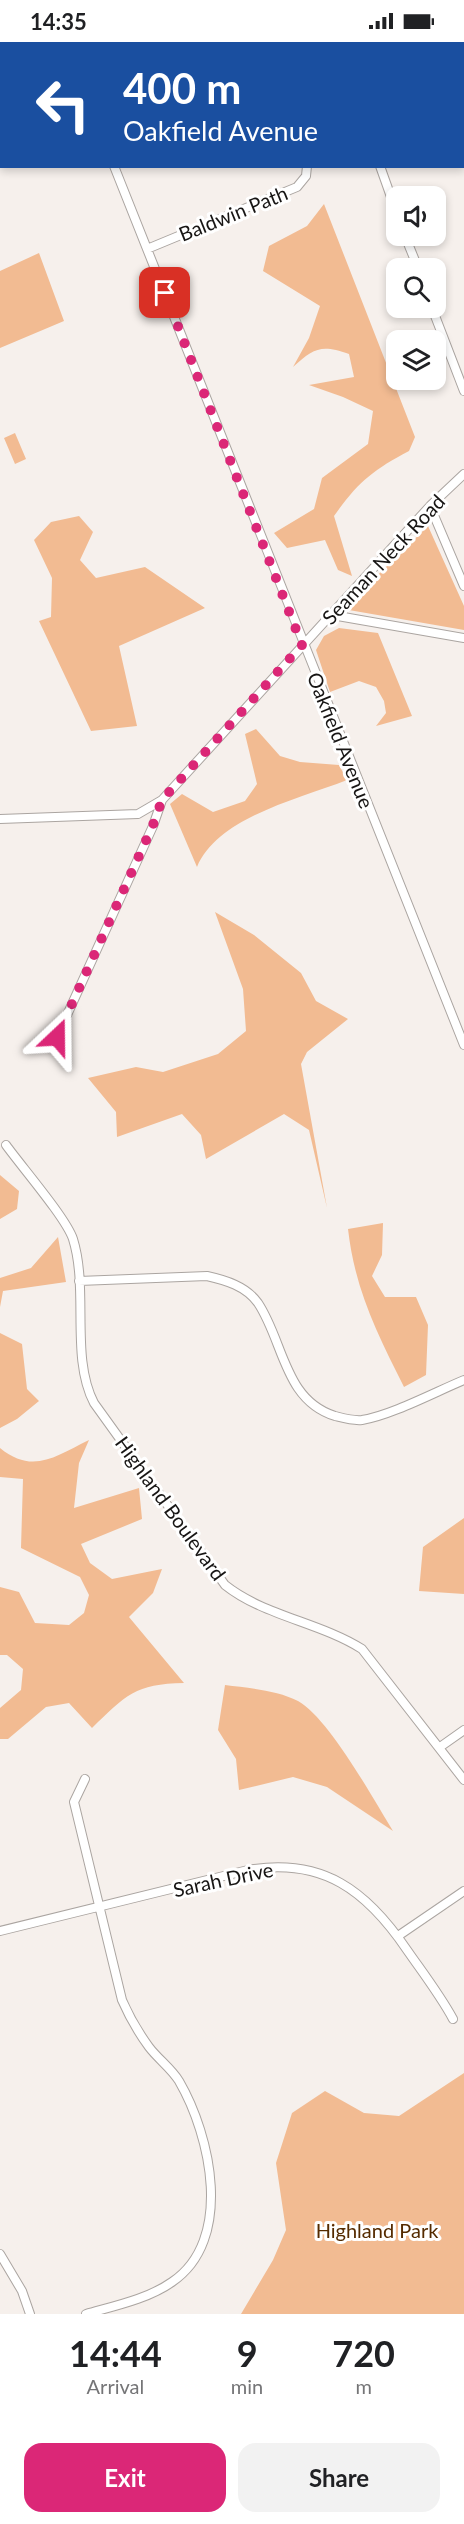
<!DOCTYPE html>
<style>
body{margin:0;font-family:Lato,sans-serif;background:#f2f2f2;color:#202124;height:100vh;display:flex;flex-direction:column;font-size:22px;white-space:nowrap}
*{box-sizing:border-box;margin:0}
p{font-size:20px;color:#757577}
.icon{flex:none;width:33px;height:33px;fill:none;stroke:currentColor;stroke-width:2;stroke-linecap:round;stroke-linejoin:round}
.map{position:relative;height:2272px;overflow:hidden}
.sheet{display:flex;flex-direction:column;background:#fff;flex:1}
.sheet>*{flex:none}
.guide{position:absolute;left:0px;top:0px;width:465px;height:126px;box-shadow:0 3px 9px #0003;background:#1a4fa0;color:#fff;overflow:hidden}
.buttons{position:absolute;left:386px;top:144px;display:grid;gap:12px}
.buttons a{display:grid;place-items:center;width:60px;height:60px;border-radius:12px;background:#fff;box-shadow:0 3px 9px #0003;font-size:30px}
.pin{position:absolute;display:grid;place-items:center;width:51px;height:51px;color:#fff;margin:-26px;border-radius:12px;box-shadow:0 3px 9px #0006}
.me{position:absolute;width:66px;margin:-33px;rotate:23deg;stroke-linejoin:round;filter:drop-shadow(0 0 4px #0008)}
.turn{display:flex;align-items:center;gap:21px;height:126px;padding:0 24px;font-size:27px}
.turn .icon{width:78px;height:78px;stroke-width:2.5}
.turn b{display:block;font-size:42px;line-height:51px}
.eta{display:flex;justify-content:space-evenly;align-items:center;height:102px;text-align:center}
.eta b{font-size:36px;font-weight:700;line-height:42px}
.cta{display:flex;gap:12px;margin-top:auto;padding:12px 24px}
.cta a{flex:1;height:69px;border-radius:18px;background:#db2777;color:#fff;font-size:24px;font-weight:700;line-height:69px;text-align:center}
.cta a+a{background:#f2f2f2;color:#202124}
.status{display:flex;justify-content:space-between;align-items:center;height:42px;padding:0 30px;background:#fff;direction:ltr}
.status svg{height:16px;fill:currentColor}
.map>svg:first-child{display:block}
.green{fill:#f2bb92}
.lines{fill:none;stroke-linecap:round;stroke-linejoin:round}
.minor-casing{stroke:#aba5a1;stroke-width:10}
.minor{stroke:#fff;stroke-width:8}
.route{stroke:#db2777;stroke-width:10;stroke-dasharray:0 18}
.labels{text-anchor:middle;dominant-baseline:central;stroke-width:6;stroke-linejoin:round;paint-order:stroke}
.street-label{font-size:20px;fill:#171514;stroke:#fff}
.park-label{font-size:20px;fill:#552b00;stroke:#fff}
</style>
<div class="status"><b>14:35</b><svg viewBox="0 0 49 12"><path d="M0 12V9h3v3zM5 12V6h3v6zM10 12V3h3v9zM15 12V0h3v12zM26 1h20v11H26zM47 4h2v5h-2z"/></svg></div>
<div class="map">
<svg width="464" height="2272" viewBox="0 0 464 2272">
<rect width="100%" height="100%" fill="#f6f0ec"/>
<path class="green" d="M324 162 415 395 409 409C373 428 358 440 334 474L352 534 338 528 325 498 287 506 274 491 314 467 322 436 368 402 373 369 343 355 309 343 354 335 349 312C321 302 314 306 293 325L309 296 320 264 263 229 269 204 307 184Z
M39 211 64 279 0 306V229Z
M15 391 26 417 15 422 4 396Z
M79 474 93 490 80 518 96 536 145 525 205 566 119 604 137 684 91 689 39 579 51 575 52 536 34 498 51 480Z
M428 484 464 564V588L343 567Z
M339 586 378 591 412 674 376 684 386 671 384 659 376 645 359 639 330 650 316 608 324 594Z
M256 687 280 714 300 720 339 723 347 738C299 757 218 775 197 825L170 762 182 752 213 770 245 759 257 742 245 692Z
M215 870 254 893 301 931 316 959 348 977 307 1010 301 1022 327 1166 309 1088 284 1072 206 1117 201 1093 182 1072 117 1095 116 1070 88 1036 136 1025 163 1030 218 1012 246 989 243 947Z
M0 1133 19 1149 17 1167 0 1177Z
M383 1181 382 1213 372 1234 385 1255H416L428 1283 426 1333 404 1345C377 1291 355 1248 348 1187Z
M58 1195 66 1240 3 1249 0 1265V1236L31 1226Z
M0 1291 22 1302 27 1347 39 1359 17 1377 0 1386Z
M89 1398 79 1421 74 1466 139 1446 142 1477 81 1502 90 1521 112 1537 162 1527 153 1551 129 1575 184 1641C135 1642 126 1653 92 1686L69 1661 46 1665 8 1697H0V1666L21 1648 23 1627 7 1613H0V1545L19 1550 35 1581 69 1583 84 1571 89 1553 80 1535 21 1506 23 1437 0 1435V1406C33 1433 56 1414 89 1398Z
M464 1476V1552L419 1549 423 1505Z
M225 1643C248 1646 277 1648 298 1659 328 1675 374 1758 393 1789L327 1745 293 1735 239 1748 236 1717 218 1688Z
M464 2031V2272H241L273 2218 286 2188 276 2121 292 2071 325 2049 364 2071 399 2074Z"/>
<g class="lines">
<g class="minor-casing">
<path id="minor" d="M64 0V2
M332 0V2
M316 2V0
M114 124 464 1003
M380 124 396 169
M405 194 418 226
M147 207 297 145 306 134 307 124
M432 266 464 349
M430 464 464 544
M332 573 464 596
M0 777 138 772 162 758
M57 995 153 784 162 758 430 464 464 432
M6 1103C21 1124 66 1176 73 1197 89 1248 70 1315 94 1361L225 1543C264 1574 319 1580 362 1607L464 1738
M79 1239 207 1234C225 1238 246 1244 258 1261 284 1300 284 1358 335 1374 343 1376 353 1379 362 1378 392 1373 435 1350 464 1338
M440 1705 464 1688
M85 1737 74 1760 122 1958C129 1974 138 1990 149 2005 158 2017 171 2026 179 2039 211 2094 234 2198 172 2240 148 2257 114 2264 86 2272
M0 1889 248 1828C323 1815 367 1849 407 1908 423 1931 440 1953 453 1977
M398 1894 464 1849
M0 2212 22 2249 30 2272"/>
</g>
<use href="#minor" class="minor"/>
</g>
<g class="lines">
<path class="route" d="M57 995 153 783 162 758 302 603 165 251"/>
</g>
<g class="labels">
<g class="street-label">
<text transform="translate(233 171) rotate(-22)">Baldwin Path</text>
<text transform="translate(383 517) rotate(-47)">Seaman Neck Road</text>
<text transform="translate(341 698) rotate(68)">Oakfield Avenue</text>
<text transform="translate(171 1466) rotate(54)">Highland Boulevard</text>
<text transform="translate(223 1837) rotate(-12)">Sarah Drive</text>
</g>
<g class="park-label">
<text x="377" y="2188">Highland Park</text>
</g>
</g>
</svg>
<div class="buttons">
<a><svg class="icon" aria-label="sound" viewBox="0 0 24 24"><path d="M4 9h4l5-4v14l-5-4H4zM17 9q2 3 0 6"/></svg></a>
<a><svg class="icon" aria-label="search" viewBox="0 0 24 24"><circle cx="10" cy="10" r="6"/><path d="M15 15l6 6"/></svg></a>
<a><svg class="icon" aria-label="layers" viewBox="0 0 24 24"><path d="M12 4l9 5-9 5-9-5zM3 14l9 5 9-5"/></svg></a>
</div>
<div class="pin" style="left:165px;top:251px;background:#d93025"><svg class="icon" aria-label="arrive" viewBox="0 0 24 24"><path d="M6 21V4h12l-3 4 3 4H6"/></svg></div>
<svg class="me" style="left:57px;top:995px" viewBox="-20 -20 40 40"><path d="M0-17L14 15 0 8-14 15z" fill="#db2777" stroke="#fff" stroke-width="4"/></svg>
<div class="guide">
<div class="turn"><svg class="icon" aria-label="left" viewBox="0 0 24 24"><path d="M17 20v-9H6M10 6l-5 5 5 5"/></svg><div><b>400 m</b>Oakfield Avenue</div></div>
</div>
</div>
<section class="sheet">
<div class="eta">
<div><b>14:44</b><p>Arrival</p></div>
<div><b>9</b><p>min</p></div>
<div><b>720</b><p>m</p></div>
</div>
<div class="cta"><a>Exit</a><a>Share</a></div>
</section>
